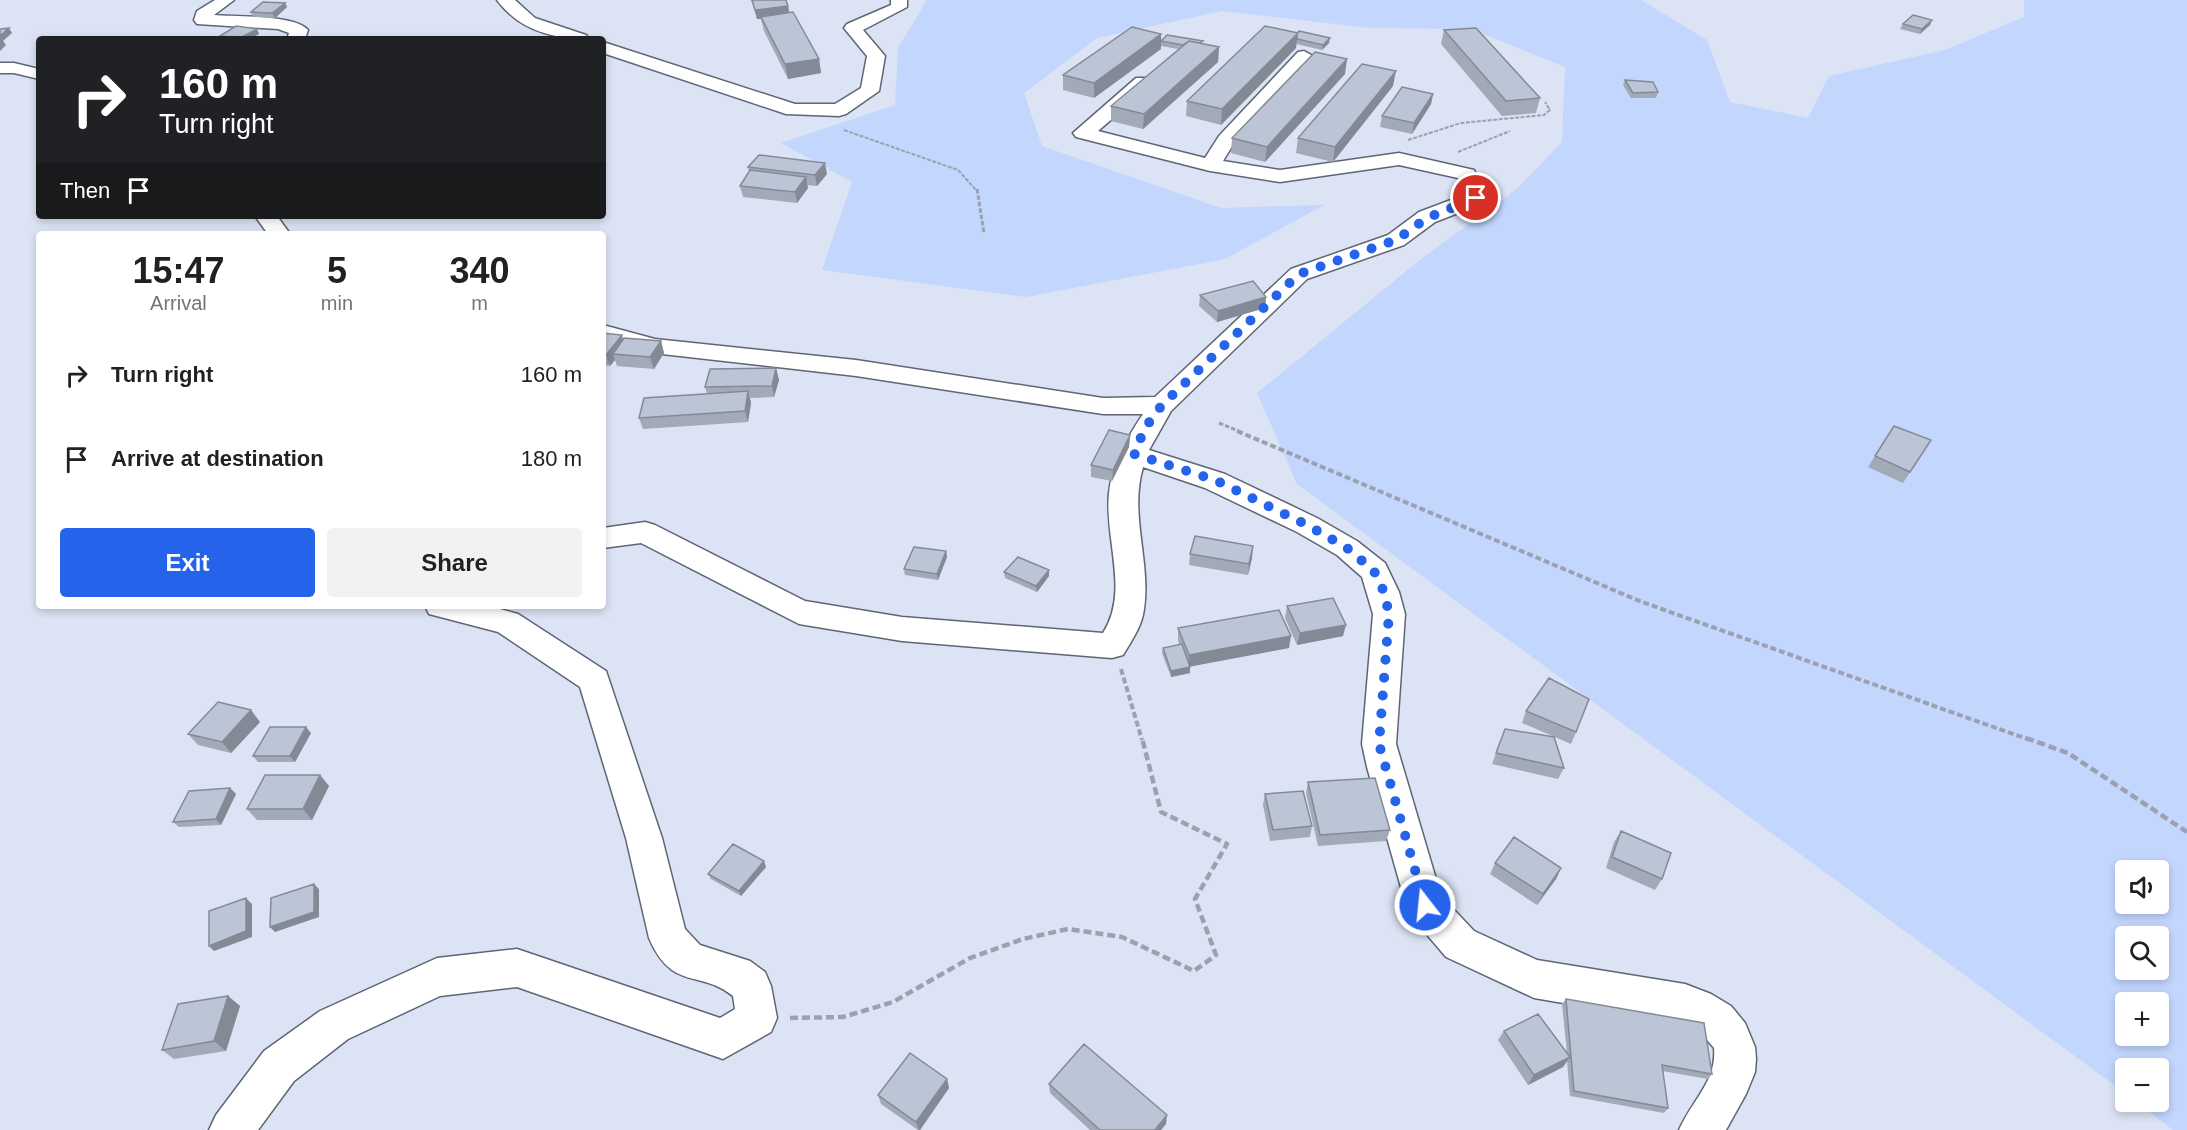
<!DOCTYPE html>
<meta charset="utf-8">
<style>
body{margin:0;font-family:Helvetica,sans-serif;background:#f2f2f2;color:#202124;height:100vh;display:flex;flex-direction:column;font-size:22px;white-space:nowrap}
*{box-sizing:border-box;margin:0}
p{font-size:20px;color:#757577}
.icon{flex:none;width:33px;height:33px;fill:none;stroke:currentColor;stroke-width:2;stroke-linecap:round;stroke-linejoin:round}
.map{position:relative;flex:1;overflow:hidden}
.side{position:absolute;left:36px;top:231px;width:570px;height:378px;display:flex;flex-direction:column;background:#fff;border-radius:6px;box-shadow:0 3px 9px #0003}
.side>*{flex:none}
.hud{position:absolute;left:36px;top:36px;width:570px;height:183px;border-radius:6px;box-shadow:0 3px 9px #0003;background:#202124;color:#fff;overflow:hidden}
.tools{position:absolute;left:2115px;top:860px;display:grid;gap:12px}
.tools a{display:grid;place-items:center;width:54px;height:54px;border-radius:6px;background:#fff;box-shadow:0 3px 9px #0003;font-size:30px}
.pin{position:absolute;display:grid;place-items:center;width:51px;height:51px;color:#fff;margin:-26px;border:3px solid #fff;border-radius:50%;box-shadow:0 2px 6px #0007}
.me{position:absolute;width:66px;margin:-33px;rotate:344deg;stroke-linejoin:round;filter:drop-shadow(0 0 4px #0008)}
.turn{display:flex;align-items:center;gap:21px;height:126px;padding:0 24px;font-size:27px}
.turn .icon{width:78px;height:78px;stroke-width:2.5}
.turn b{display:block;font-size:42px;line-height:51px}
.then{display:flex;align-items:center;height:57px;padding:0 24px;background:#0003;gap:12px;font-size:22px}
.eta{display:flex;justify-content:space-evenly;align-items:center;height:102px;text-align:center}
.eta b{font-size:36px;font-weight:700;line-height:42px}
.action{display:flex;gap:12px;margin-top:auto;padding:12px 24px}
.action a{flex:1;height:69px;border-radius:6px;background:#2563eb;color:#fff;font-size:24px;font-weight:700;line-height:69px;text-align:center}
.action a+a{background:#f2f2f2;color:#202124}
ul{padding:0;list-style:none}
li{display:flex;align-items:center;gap:18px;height:84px;padding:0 24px}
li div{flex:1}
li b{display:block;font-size:22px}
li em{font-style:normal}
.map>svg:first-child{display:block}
.green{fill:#c2d6fe;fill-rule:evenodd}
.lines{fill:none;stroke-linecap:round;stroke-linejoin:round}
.minor-casing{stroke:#5e6574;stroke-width:3}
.path-far3{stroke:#9ba1ae;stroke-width:2;stroke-dasharray:4 1.5;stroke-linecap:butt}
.path-far2{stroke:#9ba1ae;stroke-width:3;stroke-dasharray:4.5 2;stroke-linecap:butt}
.path-far1{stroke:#9ba1ae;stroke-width:4;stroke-dasharray:6 3;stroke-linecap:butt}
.path{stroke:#9ba1ae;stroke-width:4.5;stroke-dasharray:8 4;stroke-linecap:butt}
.minor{fill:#fff;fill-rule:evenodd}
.wall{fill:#a2a9b7}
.shaded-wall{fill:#848a95}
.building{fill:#bcc5d5;stroke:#848a95;stroke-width:1.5}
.route{stroke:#2563eb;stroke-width:10;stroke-dasharray:0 18}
</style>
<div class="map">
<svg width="2187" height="1130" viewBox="0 0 2187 1130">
<rect width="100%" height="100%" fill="#dbe3f4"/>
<path class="green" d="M927 0H1641L1707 40 1730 102 1808 118 1829 76 1945 50 2024 17V0H2187V1130H2173L2135 1101H2158V1068H2126L2125 1093 1297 484 1257 393 1421 259 1517 189 1562 142 1565 67 1471 29 1370 28 1222 11 1097 38 1024 93 1042 146 1221 208 1324 205 1225 259 1026 297 822 270 852 182 781 143 895 105 898 48ZM2126 870H2158V903H2126ZM2126 936H2158V969H2126ZM2126 1002H2158V1035H2126Z"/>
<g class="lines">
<g class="minor-casing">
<path id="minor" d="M215 0H234L214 15C234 17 295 14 308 30L305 39H287L289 33 278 29 197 24 194 20 197 11Z
M497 0H515L535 18 586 35 589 39C553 39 519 30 497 0Z
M891 0H907V7L863 30 885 56 879 91 846 114 839 116 786 114 603 53V42L795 104H835L861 88 867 56 844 28 847 24 891 5Z
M1304 51 1313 56 1310 60 1234 143 1223 161 1280 170 1399 153 1474 170 1487 198 1484 203 1435 222 1404 245 1307 279 1171 411 1149 450 1225 474 1317 518 1357 541 1385 563 1399 592 1405 614 1396 744 1441 896 1474 931 1537 960 1685 984 1711 994 1731 1006 1745 1023 1755 1047 1756 1059 1755 1072 1746 1094 1726 1130H1679C1692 1100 1717 1081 1714 1048L1702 1034 1685 1024 1534 998 1446 957 1412 917 1406 905 1367 767 1362 744 1373 614 1362 577 1337 555 1297 532 1205 488 1143 467C1129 515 1151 561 1144 609 1142 626 1132 640 1123 655L1112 658 902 641 799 624 641 543 603 548V528L645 522 655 525 805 601 902 617 1103 633C1130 592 1104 538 1109 493 1112 464 1127 438 1143 414H1103L856 376 653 353 603 340V325L655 339 856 360 1103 398 1155 397 1291 269 1388 235 1419 212 1464 195 1458 178 1399 165 1280 182 1210 171 1076 137 1073 133 1136 78H1150L1152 82 1150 86 1098 131 1205 158 1219 136 1298 52Z
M0 63H14L39 69V79L14 73H0Z
M255 216H277L290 234H268Z
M425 606H489L518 614 606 671 662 838 685 929 700 945 750 961 765 972 771 986 777 1018 771 1032 723 1059 517 987 440 996 348 1039 294 1081 258 1130H209L216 1115 264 1051 320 1011 437 958 517 949 720 1018 735 1009 733 996C700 969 672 992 649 938L626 838 580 687 498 632 429 614Z"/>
</g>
<path class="path-far3" d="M844 130 958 170 977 191
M1408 140 1461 123 1544 115 1550 110 1545 102
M1458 152 1510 131"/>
<path class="path-far2" d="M977 189 984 233
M1219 423 1241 432"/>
<path class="path-far1" d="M1237 431 1642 602 2030 740
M1121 669 1142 740"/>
<path class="path" d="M2026 738 2068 753 2187 832
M790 1018 843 1017 893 1002 970 958 1023 939 1068 929 1122 937 1194 971 1216 955 1195 899 1227 844 1161 812 1142 738"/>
<use href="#minor" class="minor"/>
</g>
<path class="wall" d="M751 0H786L789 13 819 59 821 73 788 79 764 31 761 19H757Z
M285 3 287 7 275 18 253 17 251 12Z
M1903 24 1930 25 1920 34 1900 29Z
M1265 26 1329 43 1322 50 1296 44V48L1221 125 1186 116 1187 101Z
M257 29 259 34 250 39H221L220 36Z
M1444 30 1540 98 1536 113 1502 116 1441 44Z
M1161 34V49L1094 98 1063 90V75Z
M1161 41 1202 44 1219 47 1218 62 1143 129 1111 121V106L1178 49 1161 46Z
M1345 74 1265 162 1231 153 1232 138Z
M1625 80 1658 92 1656 98H1631L1623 85Z
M1393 86 1333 162 1296 153 1298 138Z
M1433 94 1431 104 1412 134 1380 127 1382 116Z
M748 167 827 174 817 186 807 185 808 188 797 203 743 197 740 186 749 172Z
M1200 295 1266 297 1265 308 1217 322 1199 306Z
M603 333 623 339 661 341 664 353 654 369 617 366 615 360 610 366 603 365Z
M776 368 779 380 774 397 750 398 751 403 748 422 643 429 639 418 707 394 705 387Z
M1894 426 1931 440 1903 483 1868 467Z
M1130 435 1129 447 1112 481 1091 477V465Z
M946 551 947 557 938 580 905 575 904 569Z
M1190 554 1252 558 1248 575 1189 565Z
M1049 570V576L1037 592 1005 578 1004 572Z
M1287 606 1343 636 1297 645 1285 618Z
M1178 628 1289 648 1190 666V673L1171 677 1162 653 1163 648 1179 645 1178 640Z
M1526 711 1576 732 1571 744 1522 723Z
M260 722 231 753 198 745 188 734Z
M1505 729 1564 768 1558 779 1492 764Z
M311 733 295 762H258L253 756Z
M320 775 329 786 312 820H257L247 809Z
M1308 782 1390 830 1386 841 1318 846 1306 793Z
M230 788 236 794 221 825 179 827 173 822Z
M1265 794 1312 826 1310 837 1270 841 1263 805Z
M1621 831 1662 879 1655 890 1606 868 1614 842Z
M1495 863 1561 868 1556 879 1537 905 1490 874Z
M766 867 741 896 711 879 708 874Z
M228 996 240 1006 226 1051 174 1059 162 1050Z
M1566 999 1712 1074 1708 1079 1662 1071 1668 1108 1664 1113 1570 1096 1567 1061 1563 1067 1528 1085 1498 1040 1504 1031 1567 1053 1562 1004Z
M947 1079 949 1088 920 1130H918L881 1104 878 1095Z
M1049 1084 1166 1124 1161 1130H1090L1050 1093Z"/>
<path class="shaded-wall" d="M285 3 287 7 275 18 272 13Z
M788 6 790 15 757 19 755 10Z
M1932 20 1930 25 1920 34 1922 29Z
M9 28 12 33 3 41 6 45 0 51V36Z
M257 29 259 34 250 39H241L240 38Z
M1298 33 1296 48 1221 125 1222 109Z
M1161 34V49L1094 98V83Z
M1330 38 1329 43 1322 50 1323 45Z
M1219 47 1218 62 1143 129 1144 114Z
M819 59 821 73 788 79 785 64Z
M1347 59 1345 74 1265 162 1267 147Z
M1396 71 1393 86 1333 162 1335 147Z
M1433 94 1431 104 1412 134 1414 123Z
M825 163 827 174 817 186 815 175Z
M806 177 808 188 797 203 795 192Z
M1266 297 1265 308 1217 322 1218 311Z
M622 335 625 347 613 354 615 360 610 366 606 355Z
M661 341 664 353 654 369 650 357Z
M776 368 779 380 774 397 772 386Z
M748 391 751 403 748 422 745 411Z
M1130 435 1129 447 1112 481 1113 470Z
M1253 546 1252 558 1248 575 1249 564Z
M946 551 947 557 938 580 937 574Z
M1049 570V576L1037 592 1036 586Z
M1346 625 1343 636 1297 645 1300 633Z
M1291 636 1289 648 1188 667 1189 655Z
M1190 667V673L1171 677V671Z
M251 710 260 722 231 753 222 742Z
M306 727 311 733 295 762 290 756Z
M320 775 329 786 312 820 303 809Z
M230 788 236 794 221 825 216 819Z
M764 861 766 867 741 896 739 891Z
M1561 868 1556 879 1537 905 1543 894Z
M314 884 319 889V917L275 932 270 927Z
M246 898 252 904V937L214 951 209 946Z
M228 996 240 1006 226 1051 214 1041Z
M1570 1057 1563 1067 1528 1085 1534 1075Z
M947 1079 949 1088 920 1130H919L916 1122Z
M1167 1115 1166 1124 1161 1130H1155Z"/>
<path class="building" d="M752 0H786L788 6 755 10Z
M263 2 285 3 272 13 251 12Z
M793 12 819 59 785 64 761 17Z
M1913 15 1932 20 1922 29 1903 24Z
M236 26 257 29 240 38 220 36Z
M1265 26 1298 33 1222 109 1187 101Z
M1132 27 1161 34 1094 83 1063 75Z
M9 28 0 36V29Z
M1476 28 1540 98 1506 101 1444 30Z
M1299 31 1330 38 1323 45 1297 39V33Z
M1167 35 1203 41 1200 43 1189 41 1183 45 1161 41Z
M1189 41 1219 47 1144 114 1111 106Z
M1315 52 1347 59 1267 147 1232 138Z
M1362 64 1396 71 1335 147 1298 138Z
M1625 80 1653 82 1658 92 1633 93Z
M1402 87 1433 94 1414 123 1382 116Z
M759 155 825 163 815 175 748 167Z
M750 170 806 177 795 192 740 186Z
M1253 281 1266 297 1218 311 1200 295Z
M603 333 622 335 606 355 603 354Z
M624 338 661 341 650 357 613 354Z
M776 368 772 386 705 387 710 369Z
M748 391 745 411 639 418 644 398Z
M1894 426 1931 440 1910 472 1875 456Z
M1109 430 1130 435 1113 470 1091 465Z
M1195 536 1253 546 1249 564 1190 554Z
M914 547 946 551 937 574 904 569Z
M1018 557 1049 570 1036 586 1004 572Z
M1333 598 1346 625 1300 633 1287 606Z
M1279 610 1291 636 1189 655 1178 628Z
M1182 644 1190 667 1171 671 1163 648Z
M1549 678 1589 699 1576 732 1526 711Z
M218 702 251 710 222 742 188 734Z
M270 727H306L290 756H253Z
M1505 729 1554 737 1564 768 1496 753Z
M265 775H320L303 809H247Z
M1375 778 1390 830 1320 835 1308 782Z
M230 788 216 819 173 822 189 791Z
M1303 791 1312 826 1273 830 1265 794Z
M1621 831 1671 853 1662 879 1612 857Z
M1514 837 1561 868 1543 894 1495 863Z
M733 844 764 861 739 891 708 874Z
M314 884V912L270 927 271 898Z
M246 898V931L209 946V911Z
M228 996 214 1041 162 1050 178 1004Z
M1566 999 1704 1023 1712 1074 1662 1065 1668 1108 1574 1091Z
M1538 1014 1570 1057 1534 1075 1504 1031Z
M1084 1044 1167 1115 1155 1130H1100L1049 1084Z
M910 1053 947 1079 916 1122 878 1095Z"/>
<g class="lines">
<path class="route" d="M1425 905 1379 744 1389 614 1384 592 1374 571 1347 548 1307 525 1215 480 1134 454 1145 428 1162 405 1299 274 1396 240 1427 218 1476 198"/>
</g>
</svg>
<div class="tools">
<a><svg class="icon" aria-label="sound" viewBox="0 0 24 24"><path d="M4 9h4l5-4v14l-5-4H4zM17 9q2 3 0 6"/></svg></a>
<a><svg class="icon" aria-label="search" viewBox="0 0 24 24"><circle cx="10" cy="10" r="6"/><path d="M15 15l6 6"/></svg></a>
<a>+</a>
<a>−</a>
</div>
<div class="pin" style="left:1476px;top:198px;background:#d93025"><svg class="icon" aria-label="arrive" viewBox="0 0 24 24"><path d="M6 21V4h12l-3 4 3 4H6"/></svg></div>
<svg class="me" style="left:1425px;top:905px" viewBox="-20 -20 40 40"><circle r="17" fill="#2563eb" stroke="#fff" stroke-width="3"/><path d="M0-11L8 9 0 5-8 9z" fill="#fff"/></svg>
<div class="hud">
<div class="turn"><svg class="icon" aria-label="right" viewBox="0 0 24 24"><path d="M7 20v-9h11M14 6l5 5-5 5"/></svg><div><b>160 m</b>Turn right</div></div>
<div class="then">Then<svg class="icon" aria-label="arrive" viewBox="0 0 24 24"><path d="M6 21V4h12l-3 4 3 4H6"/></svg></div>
</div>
<section class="side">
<div class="eta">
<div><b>15:47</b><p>Arrival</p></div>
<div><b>5</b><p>min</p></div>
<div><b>340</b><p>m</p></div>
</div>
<ul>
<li><svg class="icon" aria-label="right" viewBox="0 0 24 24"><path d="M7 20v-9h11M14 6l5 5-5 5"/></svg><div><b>Turn right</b></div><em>160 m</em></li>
<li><svg class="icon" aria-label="arrive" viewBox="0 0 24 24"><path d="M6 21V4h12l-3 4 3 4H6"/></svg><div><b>Arrive at destination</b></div><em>180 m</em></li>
</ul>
<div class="action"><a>Exit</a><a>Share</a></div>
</section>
</div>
